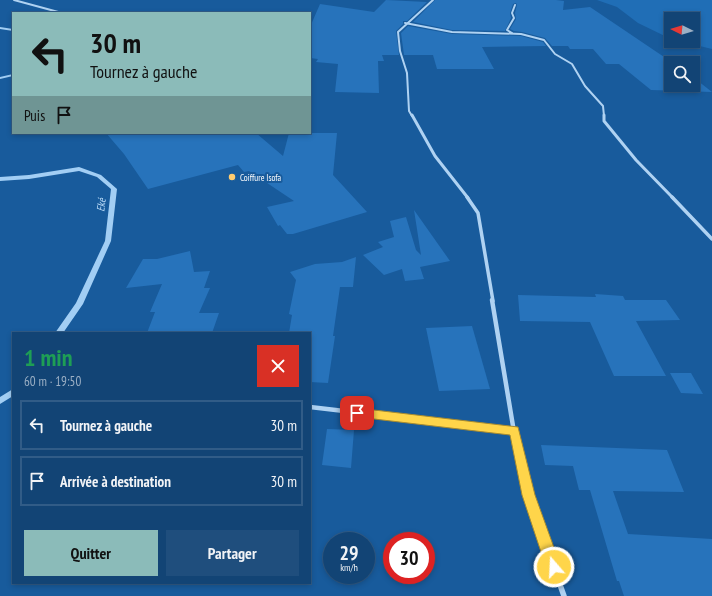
<!DOCTYPE html>
<html lang="fr">
<meta charset="utf-8">
<style>
body{margin:0;font-family:"PT Sans Narrow",sans-serif;background:#1f4e7d;color:#f1f3f6;height:100vh;display:flex;flex-direction:column;font-size:15px;white-space:nowrap}
*{box-sizing:border-box;margin:0}
p{font-size:13px;color:#9cb0c5}
.icon{flex:none;width:22px;height:22px;fill:none;stroke:currentColor;stroke-width:2;stroke-linecap:round;stroke-linejoin:round}
.map{position:relative;flex:1;overflow:hidden}
.sheet{position:absolute;left:12px;top:332px;width:299px;height:252px;display:flex;flex-direction:column;background:#124475;border-radius:0px;box-shadow:0 2px 6px #0003,0 0 0 1px #315c87}
.sheet>*{flex:none}
.guide{position:absolute;left:12px;top:12px;width:299px;height:122px;border-radius:0px;box-shadow:0 2px 6px #0003,0 0 0 1px #315c87;background:#8bbbb9;color:#111;overflow:hidden}
.needle{width:26px;rotate:275deg}
.fabs{position:absolute;left:664px;top:12px;display:grid;gap:8px}
.fabs a{display:grid;place-items:center;width:36px;height:36px;border-radius:0px;background:#124475;box-shadow:0 2px 6px #0003,0 0 0 1px #315c87;font-size:20px}
.speed{position:absolute;left:323px;top:532px;display:flex;gap:8px;font-size:20px;font-weight:700;text-align:center}
.speed>*{display:grid;place-content:center;width:52px;height:52px;border-radius:50%;background:#124475;box-shadow:0 2px 6px #0003,0 0 0 1px #315c87;line-height:1}
.speed small{font-size:10px;font-weight:400}
.speed .limit{border:6px solid #d22;background:#fff;color:#111}
.pin{position:absolute;display:grid;place-items:center;width:34px;height:34px;color:#fff;margin:-17px;border-radius:8px;box-shadow:0 2px 6px #0006}
.me{position:absolute;width:44px;margin:-22px;rotate:341deg;stroke-linejoin:round;filter:drop-shadow(0 0 3px #0008)}
.turn{display:flex;align-items:center;gap:14px;height:84px;padding:0 12px;font-size:18px}
.turn .icon{width:52px;height:52px;stroke-width:2.5}
.turn b{display:block;font-size:28px;line-height:34px}
.then{display:flex;align-items:center;height:38px;padding:0 12px;background:#0003;gap:8px;font-size:15px}
.round{display:grid;place-items:center;flex:none;width:42px;height:42px;border-radius:0px;background:#1f4e7d}
.head{display:flex;align-items:center;justify-content:space-between;height:68px;padding:0 12px}
h1{font-size:24px;font-weight:700;line-height:30px;color:#1e9e55}
.action{display:flex;gap:8px;margin-top:auto;padding:8px 12px}
.action a{flex:1;height:46px;border-radius:0px;background:#8bbbb9;color:#111;font-size:16px;font-weight:700;line-height:46px;text-align:center}
.action a+a{background:#1f4e7d;color:#f1f3f6}
ul{padding:0;list-style:none}
li{display:flex;align-items:center;gap:12px;height:50px;margin:0 8px 6px;padding:0 4px;border:2px solid #315c87;border-radius:0px}
li div{flex:1}
li b{display:block;font-size:15px}
li em{font-style:normal}
.map>svg:first-child{display:block}
.green{fill:#206eb6}
.lines{fill:none;stroke-linecap:round;stroke-linejoin:round}
.stream{fill:#a2cef4;fill-rule:evenodd}
.building{fill:#2773bb}
.street-far4{stroke:#afd2f2;stroke-width:2}
.street-far3{stroke:#afd2f2;stroke-width:3}
.street-far2{stroke:#afd2f2;stroke-width:3.5}
.street-far1{stroke:#afd2f2;stroke-width:4.5}
.street{stroke:#afd2f2;stroke-width:5.5}
.route{fill:#ffd54a;stroke:#a68a30}
.poi-dot{fill:#ffcc70;stroke:#185b9c;stroke-width:1.5}
.labels{text-anchor:middle;dominant-baseline:central;stroke-width:4;stroke-linejoin:round;paint-order:stroke}
.far-poi-label{font-size:9px;fill:#fff;stroke:#185b9c;text-anchor:start}
.water-label{font-size:11px;font-style:italic;fill:#bcdcf8;stroke:#185b9c}
</style>
<div class="map">
<svg width="712" height="596" viewBox="0 0 712 596">
<rect width="100%" height="100%" fill="#185b9c"/>
<path class="green" d="M597 0H712V49L679 41H693V19H671V39L638 23 617 7Z"/>
<g class="lines">
<path class="stream" d="M0 27 13 29V31L0 29Z
M13 74V76L0 79V77Z
M79 167 101 175 117 189 111 241 83 304 63 333H55L76 303 105 241 111 189 97 177 79 171 29 179 0 181V177L29 175Z
M13 389V396L0 404V397Z"/>
</g>
<path class="building" d="M386 0 427 2 407 21H403V24L396 31 399 55H382L384 61H378L379 93 335 92 338 64 316 62 318 59 310 58V27L320 4 374 12Z
M435 0H556L564 1 563 10 590 7 673 63H671V85H693V77L712 92 651 90 619 64H606L593 49H570L568 46H552L545 38 522 32 514 31 510 29 516 19 515 13 517 5 516 3 513 4 510 13 511 18 505 31 452 30 413 22Z
M408 26 452 34 521 36 543 42 546 46 482 47 494 69H437L433 55H404L401 33Z
M106 133H256L283 156 289 133H337L333 175 367 212 293 234H287L280 225 278 226 267 207 294 201 249 171 244 172 238 165 148 189 124 154Z
M414 210 450 261 420 267 424 279 405 281 402 269 384 275 363 255 383 247 378 242 394 237 390 221 406 217 416 250 421 255Z
M190 251 194 272 210 271 204 288H210L199 313H219L212 333H147L155 312H150L162 284 126 288 143 259H157Z
M356 257 353 287H340L333 336H335L328 383 310 382V333H289L292 315 289 314 296 280 290 272 315 264 342 262Z
M595 294 623 296 625 300H666L680 320 636 321 666 376H614L590 322 520 321 518 295 596 297Z
M472 326 490 389 439 391 426 328Z
M670 373H691L703 394 681 393Z
M327 429 354 430 351 468 322 465Z
M541 445 667 450 684 492 613 491 628 534 712 539V596H624L619 581H617L590 490H579L573 466 545 465Z"/>
<g class="lines">
<path class="street-far4" d="M14 0 62 13
M405 23 452 32 521 34 544 40 555 54 572 64 585 86 603 106 604 116
M512 33 507 30 514 18 512 13 515 5
M412 116 409 111 407 73 400 51 398 32 433 0"/>
<path class="street-far3" d="M412 115 435 156 468 198
M604 115V121L636 160 673 198"/>
<path class="street-far2" d="M467 197 478 213 493 301
M672 197 712 239"/>
<path class="street-far1" d="M492 300 514 432
M310 407 514 431"/>
<path class="street" d="M514 431 528 495 564 596"/>
</g>
<path class="route" d="M357 408 518 427 535 495 561 567 558 572 554 574 549 572 546 567 522 495 510 435 357 417 353 416 352 413 353 410Z"/>
<circle class="poi-dot" cx="232" cy="177" r="4"/>
<g class="labels">
<g class="far-poi-label">
<text x="240" y="177">Coiffure Isofa</text>
</g>
<g class="water-label">
<text transform="translate(101 205) rotate(-84)">Eké</text>
</g>
</g>
</svg>
<div class="fabs">
<a><svg class="needle" viewBox="-14 -14 28 28"><path d="M0-13l5 13h-10z" fill="#e53935"/><path d="M0 13l5-13h-10z" fill="#9cb0c5"/></svg></a>
<a><svg class="icon" aria-label="search" viewBox="0 0 24 24"><circle cx="10" cy="10" r="6"/><path d="M15 15l6 6"/></svg></a>
</div>
<div class="speed"><div>29<small>km/h</small></div><div class="limit">30</div></div>
<div class="pin" style="left:357px;top:413px;background:#d93025"><svg class="icon" aria-label="arrive" viewBox="0 0 24 24"><path d="M6 21V4h12l-3 4 3 4H6"/></svg></div>
<svg class="me" style="left:554px;top:567px" viewBox="-20 -20 40 40"><circle r="17" fill="#ffd54a" stroke="#fff" stroke-width="3"/><path d="M0-11L8 9 0 5-8 9z" fill="#fff"/></svg>
<div class="guide">
<div class="turn"><svg class="icon" aria-label="left" viewBox="0 0 24 24"><path d="M17 20v-9H6M10 6l-5 5 5 5"/></svg><div><b>30 m</b>Tournez à gauche</div></div>
<div class="then">Puis<svg class="icon" aria-label="arrive" viewBox="0 0 24 24"><path d="M6 21V4h12l-3 4 3 4H6"/></svg></div>
</div>
<section class="sheet">
<div class="head"><div><h1>1 min</h1><p>60 m · 19:50</p></div><a class="round" style="background:#d93025;color:#fff"><svg class="icon" aria-label="close" viewBox="0 0 24 24"><path d="M6 6l12 12M18 6L6 18"/></svg></a></div>
<ul>
<li><svg class="icon" aria-label="left" viewBox="0 0 24 24"><path d="M17 20v-9H6M10 6l-5 5 5 5"/></svg><div><b>Tournez à gauche</b></div><em>30 m</em></li>
<li><svg class="icon" aria-label="arrive" viewBox="0 0 24 24"><path d="M6 21V4h12l-3 4 3 4H6"/></svg><div><b>Arrivée à destination</b></div><em>30 m</em></li>
</ul>
<div class="action"><a>Quitter</a><a>Partager</a></div>
</section>
</div>
